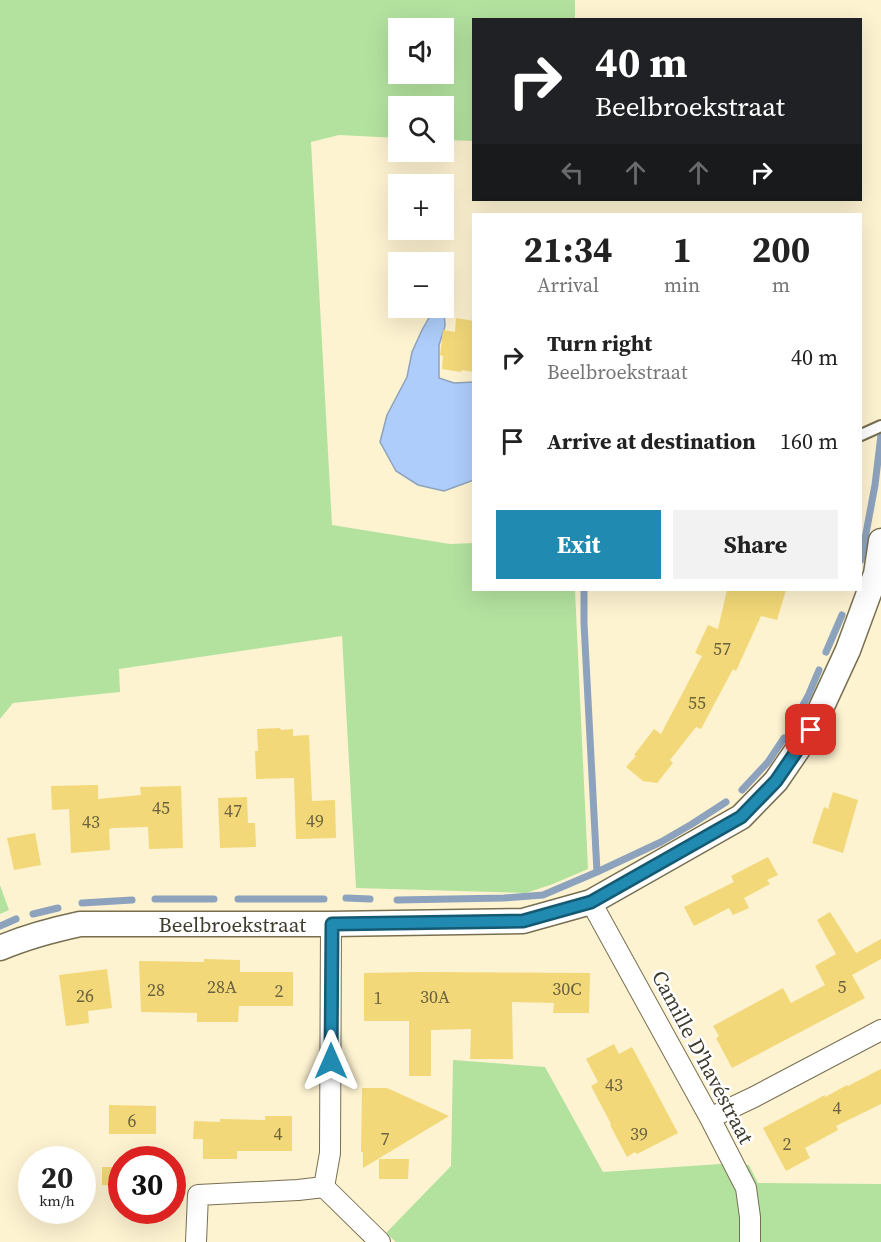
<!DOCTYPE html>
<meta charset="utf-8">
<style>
body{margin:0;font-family:"Source Serif 4",serif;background:#f2f2f2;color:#222;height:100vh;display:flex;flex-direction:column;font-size:22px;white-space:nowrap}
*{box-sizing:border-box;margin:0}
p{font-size:20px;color:#767676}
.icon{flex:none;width:33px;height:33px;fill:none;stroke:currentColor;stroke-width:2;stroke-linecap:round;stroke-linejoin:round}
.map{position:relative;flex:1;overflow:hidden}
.details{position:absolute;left:472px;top:213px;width:390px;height:378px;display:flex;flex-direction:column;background:#fff;border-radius:0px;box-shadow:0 6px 24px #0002}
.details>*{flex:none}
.guide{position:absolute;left:472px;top:18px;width:390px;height:183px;border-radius:0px;box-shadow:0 6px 24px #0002;background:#202124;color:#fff;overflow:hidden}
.controls{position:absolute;left:388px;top:18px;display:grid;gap:12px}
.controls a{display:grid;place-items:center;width:66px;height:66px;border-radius:0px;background:#fff;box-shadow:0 6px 24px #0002;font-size:30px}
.speed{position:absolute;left:18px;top:1146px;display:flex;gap:12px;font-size:30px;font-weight:700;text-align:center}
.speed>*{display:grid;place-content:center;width:78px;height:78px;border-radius:50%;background:#fff;box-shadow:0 6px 24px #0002;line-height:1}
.speed small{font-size:15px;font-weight:400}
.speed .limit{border:9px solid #d22;background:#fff;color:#111}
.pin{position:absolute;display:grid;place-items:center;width:51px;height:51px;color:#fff;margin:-26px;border-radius:12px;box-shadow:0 3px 9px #0006}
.me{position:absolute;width:66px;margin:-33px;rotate:0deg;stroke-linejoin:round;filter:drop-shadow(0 0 4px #0008)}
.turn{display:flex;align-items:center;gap:21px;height:126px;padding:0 24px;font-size:27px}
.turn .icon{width:78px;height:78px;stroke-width:2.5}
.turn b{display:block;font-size:42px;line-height:51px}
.lanes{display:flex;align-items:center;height:57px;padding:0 24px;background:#0003;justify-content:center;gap:30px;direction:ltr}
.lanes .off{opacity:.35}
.eta{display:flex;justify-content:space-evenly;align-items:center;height:102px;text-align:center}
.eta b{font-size:36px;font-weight:700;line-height:42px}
.action{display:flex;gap:12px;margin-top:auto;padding:12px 24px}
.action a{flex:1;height:69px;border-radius:0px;background:#208ab1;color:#fff;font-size:24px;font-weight:700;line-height:69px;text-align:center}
.action a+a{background:#f2f2f2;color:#222}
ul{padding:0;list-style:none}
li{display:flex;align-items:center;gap:18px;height:84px;padding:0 24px}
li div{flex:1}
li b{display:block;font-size:22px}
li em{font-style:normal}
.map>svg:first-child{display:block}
.green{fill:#b3e29f;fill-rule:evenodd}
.water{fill:#aecdfa;stroke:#8da2bd;stroke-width:1.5}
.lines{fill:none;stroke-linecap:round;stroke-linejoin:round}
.stream{stroke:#8da2bd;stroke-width:7}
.building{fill:#f2d878}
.service-casing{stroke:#786f51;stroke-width:14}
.minor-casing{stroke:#786f51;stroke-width:22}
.tertiary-casing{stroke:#786f51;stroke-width:27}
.service{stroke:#fff;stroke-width:10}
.minor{stroke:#fff;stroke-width:20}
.tertiary{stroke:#fff;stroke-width:24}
.route-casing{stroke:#155a73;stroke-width:15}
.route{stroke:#208ab1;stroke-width:10}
.labels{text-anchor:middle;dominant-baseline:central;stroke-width:5;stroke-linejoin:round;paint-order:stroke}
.number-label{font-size:18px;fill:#6c6340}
.street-label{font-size:21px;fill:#3f3c2e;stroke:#fff}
</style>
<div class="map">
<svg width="881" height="1242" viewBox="0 0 881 1242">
<rect width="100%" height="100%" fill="#fdf3d1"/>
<path class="green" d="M0 0H575V19L474 20V141L444 140V106H399V138L339 135 311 142 332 525 450 544 474 543V590H575L588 869 553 884 526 893 356 888 342 636 119 669 120 692 13 703 0 719ZM399 28H444V74H399Z
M0 885 9 910 0 914Z
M453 1060 545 1067 603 1172 720 1164 749 1165 758 1183 881 1184V1242H396L386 1233 451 1166Z"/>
<path class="water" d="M444 310 445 326 439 345V378L454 383 474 382V480L444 491 418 485 396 471 380 442 387 415 407 377 412 352 422 330 430 316Z"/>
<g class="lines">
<path class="stream" d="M861 560 875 485 881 435
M826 652 842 615
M794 721 808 696 819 670
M742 790 768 762 784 738
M597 872 661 842 692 824 726 802
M346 898 370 899
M155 899H214
M238 899H324
M397 900 504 898 543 895 597 872 584 623V590
M82 903 132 900
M33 914 58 908
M0 926 16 919"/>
</g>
<path class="building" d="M456 318 474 321V372L462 370 461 372 442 369 443 356 440 355 443 330 455 332Z
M727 590H786L777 620 761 616 736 671 733 669 701 729 696 727 670 760 673 763 657 783 643 781 626 767 636 756 634 755 654 729 661 734 702 656 695 653 708 625 718 629Z
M280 728 281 730 293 729V736L309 735 312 801 335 800 336 838 296 839 294 778 256 779 255 751H258L257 729Z
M98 785V799L141 795 140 787 181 786 183 848 149 849 148 827 113 828 109 829 110 850 71 853 69 809 52 810 51 786Z
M833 792 858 800 843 853 812 843 824 807 828 809Z
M247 797 248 823H255L256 847 220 848 218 798Z
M35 833 41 865 14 870 7 838Z
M768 857 778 875 767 880 770 884 744 898 749 908 733 915 729 908 694 926 684 907 734 882 731 876Z
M830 912 856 953 881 939V959L852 975 865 998 732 1068 716 1038 719 1036 713 1026 783 988 791 1003 825 985 815 966 836 954 817 920Z
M204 959 240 960V972H293V1006H239L238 1022H197V1013L141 1012 139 961 204 962Z
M107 969 112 1008 88 1011 89 1023 66 1026 59 975Z
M420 972 590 973 589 1013H553L554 1003 512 1002 513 1059H470L471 1029 431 1030V1076H409V1021H364V973Z
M614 1044 619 1054 632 1047 678 1133 637 1154 635 1152 627 1157 610 1125 611 1124 591 1086 598 1082 586 1059Z
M881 1069V1104L836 1126 838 1130 805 1148 810 1158 786 1171 763 1128 825 1095V1097L847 1085 848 1086Z
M362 1088H387L449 1116 363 1168V1152H361Z
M109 1105 156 1106V1134H109Z
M265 1116H292V1151H237V1159H203V1139H193L194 1121 220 1122V1119L265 1120Z
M379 1159H409L408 1179H379Z
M102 1167H122V1186L102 1185Z"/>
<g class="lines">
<g class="service-casing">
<path id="service" d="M861 435 881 426"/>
</g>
<g class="minor-casing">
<path id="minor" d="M591 902 710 1118 746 1188 750 1217V1242
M710 1118 754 1097 881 1030
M324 1187 330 1153 331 924
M324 1187 380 1242
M196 1242 198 1195 298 1190 324 1187"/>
</g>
<g class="tertiary-casing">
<g id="tertiary">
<path id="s1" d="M0 948C26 937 52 930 80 924H331L523 921 591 902 741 817 776 781 811 730 848 650 876 574 881 541"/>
</g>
</g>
<use href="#service" class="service"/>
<use href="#minor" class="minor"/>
<use href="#tertiary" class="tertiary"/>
</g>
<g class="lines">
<g class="route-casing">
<path id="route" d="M331 1061 332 924 523 921 591 902 741 817 776 781 811 730"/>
</g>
<use href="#route" class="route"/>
</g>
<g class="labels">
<g class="number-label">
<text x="722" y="648">57</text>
<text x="697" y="702">55</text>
<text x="161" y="807">45</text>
<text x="233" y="810">47</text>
<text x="315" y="820">49</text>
<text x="91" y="821">43</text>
<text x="222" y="986">28A</text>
<text x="842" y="986">5</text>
<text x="567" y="988">30C</text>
<text x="156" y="989">28</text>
<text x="279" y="990">2</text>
<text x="85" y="995">26</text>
<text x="435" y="996">30A</text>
<text x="378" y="997">1</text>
<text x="614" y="1084">43</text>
<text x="837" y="1107">4</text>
<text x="132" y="1120">6</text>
<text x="278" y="1133">4</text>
<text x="639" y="1133">39</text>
<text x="385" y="1138">7</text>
<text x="787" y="1143">2</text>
</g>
<g class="street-label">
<text stroke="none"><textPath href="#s1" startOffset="236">Beelbroekstraat</textPath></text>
<text transform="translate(703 1057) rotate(62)">Camille D'havéstraat</text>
</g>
</g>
</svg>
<div class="controls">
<a><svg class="icon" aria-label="sound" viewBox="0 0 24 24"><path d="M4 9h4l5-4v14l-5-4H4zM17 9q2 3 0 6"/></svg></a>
<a><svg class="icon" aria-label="search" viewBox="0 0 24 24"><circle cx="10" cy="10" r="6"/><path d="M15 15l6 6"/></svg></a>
<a>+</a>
<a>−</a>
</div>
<div class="speed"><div>20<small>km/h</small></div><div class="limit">30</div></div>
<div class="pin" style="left:811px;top:730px;background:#d93025"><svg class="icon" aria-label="arrive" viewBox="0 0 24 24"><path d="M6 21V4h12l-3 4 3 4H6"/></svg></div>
<svg class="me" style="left:331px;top:1061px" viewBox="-20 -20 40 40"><path d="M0-17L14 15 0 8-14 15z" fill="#208ab1" stroke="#fff" stroke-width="4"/></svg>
<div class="guide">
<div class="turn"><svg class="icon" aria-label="right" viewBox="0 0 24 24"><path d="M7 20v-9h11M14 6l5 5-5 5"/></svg><div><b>40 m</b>Beelbroekstraat</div></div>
<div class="lanes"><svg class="icon off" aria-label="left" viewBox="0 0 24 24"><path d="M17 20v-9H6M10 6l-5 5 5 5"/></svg><svg class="icon off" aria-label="ahead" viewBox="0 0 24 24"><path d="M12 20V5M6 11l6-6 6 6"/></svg><svg class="icon off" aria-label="ahead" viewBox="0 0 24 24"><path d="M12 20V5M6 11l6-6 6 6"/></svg><svg class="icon" aria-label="right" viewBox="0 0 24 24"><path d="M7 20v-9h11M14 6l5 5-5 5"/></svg></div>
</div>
<section class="details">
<div class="eta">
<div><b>21:34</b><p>Arrival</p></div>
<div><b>1</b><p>min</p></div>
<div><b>200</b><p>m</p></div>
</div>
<ul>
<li><svg class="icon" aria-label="right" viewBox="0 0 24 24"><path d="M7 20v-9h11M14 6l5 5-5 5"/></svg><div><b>Turn right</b><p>Beelbroekstraat</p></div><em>40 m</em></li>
<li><svg class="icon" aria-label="arrive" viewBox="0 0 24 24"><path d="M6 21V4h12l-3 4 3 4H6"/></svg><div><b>Arrive at destination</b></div><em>160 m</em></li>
</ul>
<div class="action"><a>Exit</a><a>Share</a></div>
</section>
</div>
